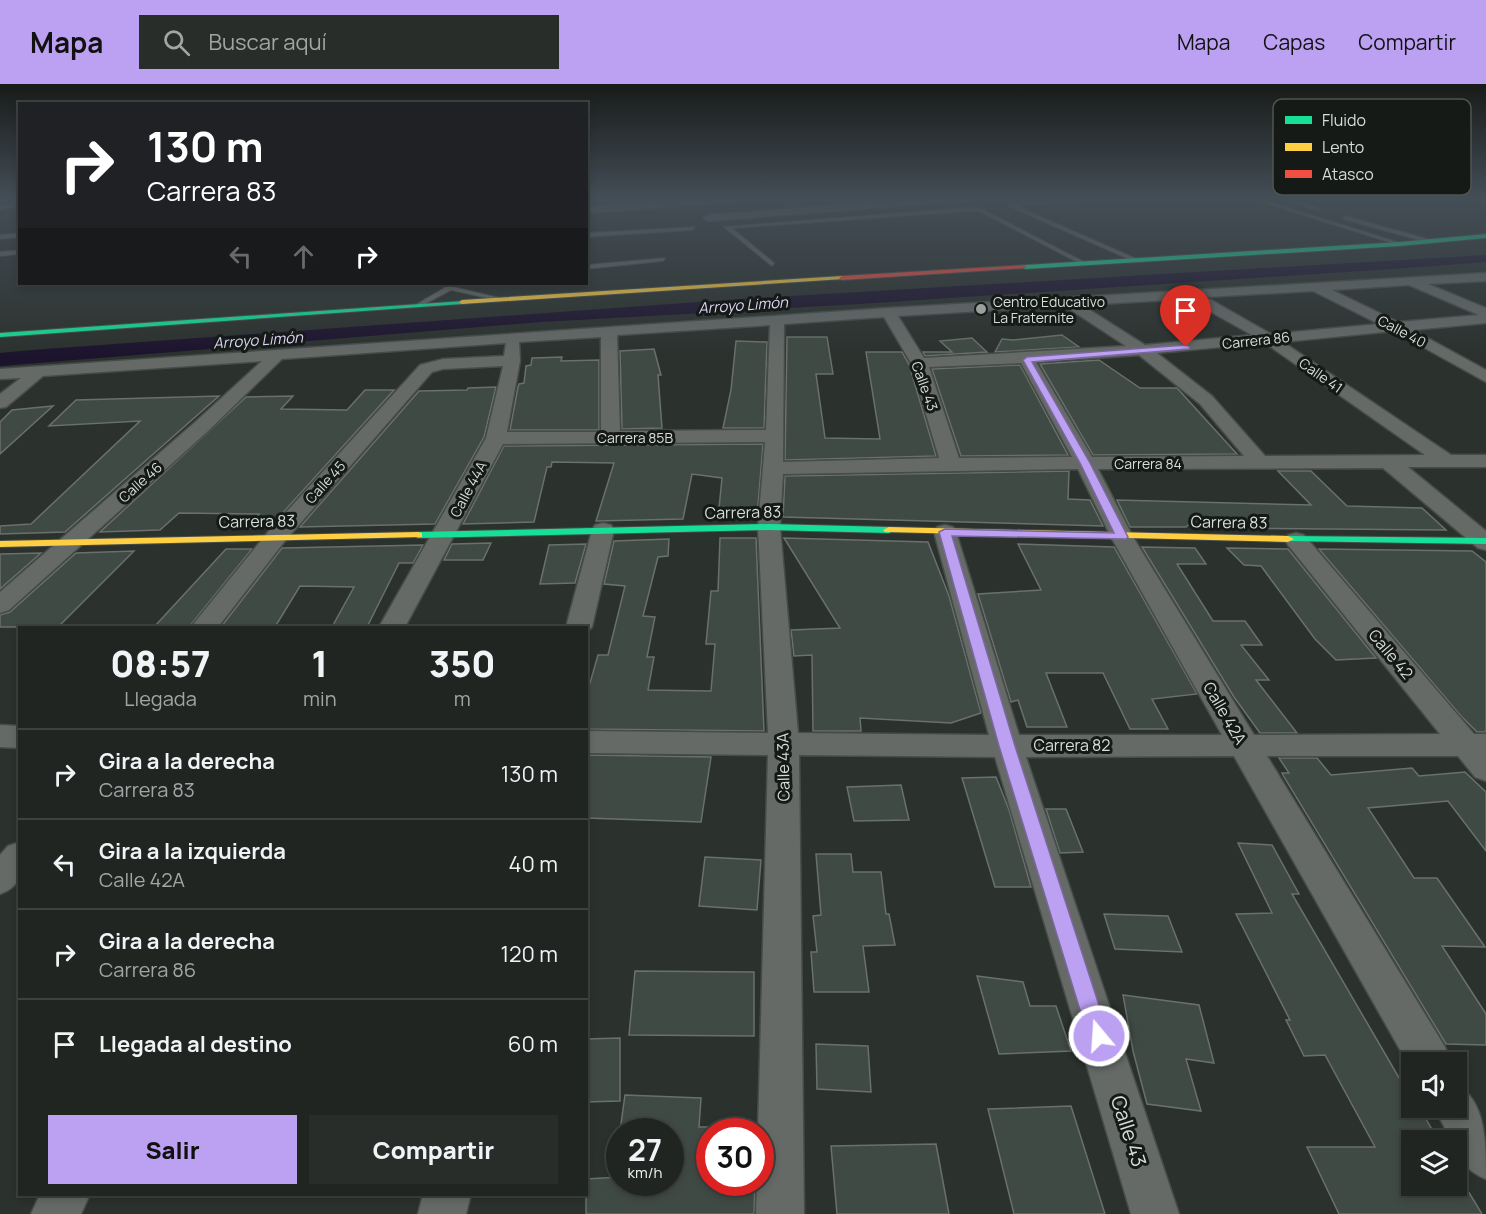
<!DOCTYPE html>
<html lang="es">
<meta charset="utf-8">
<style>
body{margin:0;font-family:Manrope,sans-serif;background:#282d2a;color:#f1f3f6;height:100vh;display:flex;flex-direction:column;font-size:22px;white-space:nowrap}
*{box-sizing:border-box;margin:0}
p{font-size:20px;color:#a2a5a5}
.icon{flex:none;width:33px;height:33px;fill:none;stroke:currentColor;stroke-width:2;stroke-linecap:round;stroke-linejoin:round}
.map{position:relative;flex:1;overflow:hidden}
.details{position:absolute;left:18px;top:542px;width:570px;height:570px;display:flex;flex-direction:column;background:#202522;border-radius:0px;box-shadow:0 3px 9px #0003,0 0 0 2px #3d4240}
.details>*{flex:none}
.top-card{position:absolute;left:18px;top:18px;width:570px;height:183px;border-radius:0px;box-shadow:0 3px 9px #0003,0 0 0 2px #3d4240;background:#202124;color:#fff;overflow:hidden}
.buttons{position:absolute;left:1401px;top:968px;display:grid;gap:12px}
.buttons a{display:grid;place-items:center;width:66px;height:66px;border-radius:0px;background:#202522;box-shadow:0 3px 9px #0003,0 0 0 2px #3d4240;font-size:30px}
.speed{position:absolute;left:606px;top:1034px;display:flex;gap:12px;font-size:30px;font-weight:700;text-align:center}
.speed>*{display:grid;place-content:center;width:78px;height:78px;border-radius:50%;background:#202522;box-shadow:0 3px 9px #0003,0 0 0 2px #3d4240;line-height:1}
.speed small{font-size:15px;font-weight:400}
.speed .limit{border:9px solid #d22;background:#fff;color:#111}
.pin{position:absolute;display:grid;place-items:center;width:51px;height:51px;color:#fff;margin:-62px -26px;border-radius:50% 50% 50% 0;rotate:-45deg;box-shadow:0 0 6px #0007}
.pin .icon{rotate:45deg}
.me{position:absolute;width:66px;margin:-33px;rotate:342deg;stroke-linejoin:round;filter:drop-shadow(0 0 4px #0008)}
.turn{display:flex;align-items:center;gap:21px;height:126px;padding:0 30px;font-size:27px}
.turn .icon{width:78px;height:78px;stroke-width:2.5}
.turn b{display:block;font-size:42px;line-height:51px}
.lanes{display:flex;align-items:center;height:57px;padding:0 30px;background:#0003;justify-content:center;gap:30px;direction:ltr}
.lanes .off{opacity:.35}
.eta{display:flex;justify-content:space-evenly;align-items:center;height:102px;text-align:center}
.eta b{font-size:36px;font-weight:800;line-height:42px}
.primary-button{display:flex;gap:12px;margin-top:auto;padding:12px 30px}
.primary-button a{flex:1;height:69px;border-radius:0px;background:#bca0f2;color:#111;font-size:24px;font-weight:800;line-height:69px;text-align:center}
.primary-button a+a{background:#282d2a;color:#f1f3f6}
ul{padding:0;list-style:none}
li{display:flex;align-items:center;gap:18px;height:90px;padding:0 30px;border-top:2px solid #3d4240}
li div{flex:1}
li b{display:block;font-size:22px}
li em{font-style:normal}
header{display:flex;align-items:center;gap:36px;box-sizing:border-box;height:84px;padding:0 30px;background:#bca0f2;color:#111}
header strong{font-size:28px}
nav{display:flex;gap:33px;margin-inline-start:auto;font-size:21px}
.search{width:420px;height:54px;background:#282d2a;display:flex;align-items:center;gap:15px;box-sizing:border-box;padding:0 21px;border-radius:0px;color:#a2a5a5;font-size:22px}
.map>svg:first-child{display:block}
.water{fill:#1c132d}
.building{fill:#404a44;stroke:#6a706c;stroke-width:1.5}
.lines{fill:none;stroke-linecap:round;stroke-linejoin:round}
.lane-casing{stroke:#464c49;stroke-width:2}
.street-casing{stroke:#464c49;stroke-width:3}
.fast-casing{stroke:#464c49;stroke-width:2}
.slow-casing{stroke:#464c49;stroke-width:2}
.jam-casing{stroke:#464c49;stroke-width:2}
.lane{fill:#656a67;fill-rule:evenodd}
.street{fill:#656a67;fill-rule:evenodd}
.fast{fill:#16e098;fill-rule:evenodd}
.slow{fill:#ffcf43;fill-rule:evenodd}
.jam{fill:#f24e42;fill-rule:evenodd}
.route{fill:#bca0f2;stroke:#7a689d;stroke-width:1.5}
.poi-dot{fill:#9aa19d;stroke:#151a17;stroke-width:2}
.labels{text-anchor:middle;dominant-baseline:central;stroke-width:6;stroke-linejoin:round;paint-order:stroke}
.far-poi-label{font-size:14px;fill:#d6ded9;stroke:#151a17;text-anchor:start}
.far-street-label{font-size:14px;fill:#d6ded9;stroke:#151a17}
.far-water-label{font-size:15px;font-style:italic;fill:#ded4f9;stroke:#151a17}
.street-label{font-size:16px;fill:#d6ded9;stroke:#151a17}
.near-street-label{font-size:20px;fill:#d6ded9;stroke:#151a17}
.key{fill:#151a17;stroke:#4f5551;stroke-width:1.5}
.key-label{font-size:16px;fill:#d6ded9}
</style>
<header>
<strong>Mapa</strong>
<div class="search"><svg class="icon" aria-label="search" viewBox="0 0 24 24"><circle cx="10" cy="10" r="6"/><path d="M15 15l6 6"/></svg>Buscar aquí</div>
<nav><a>Mapa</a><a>Capas</a><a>Compartir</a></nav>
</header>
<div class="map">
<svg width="1486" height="1130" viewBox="0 0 1486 1130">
<rect width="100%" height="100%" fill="#2b312d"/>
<path class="water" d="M1486 171V178L1407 184 859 220 542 238 0 282V269L32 266 740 215Z"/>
<path class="building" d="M1062 251 1079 263 995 268 1002 255 1013 256Z
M787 253H827L833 290H816L825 354 880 355 866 268H902L909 280 936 372 785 376Z
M972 254 987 268 925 272 923 268H952L940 257Z
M736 257 767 258 764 344H723L731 306Z
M654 265 661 291H658L662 344 622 345 620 267Z
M562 273 561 277 599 276V346H510L518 303 519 300 524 299 526 282 531 281 532 274Z
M1099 276 1140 304H1177L1237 370 1093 371 1040 280Z
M1020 281 1068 371 961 372 932 285Z
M496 303 484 353 435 440 300 443 419 307 467 306 468 304Z
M365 306H394L269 444H246L259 430 179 429 160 446 100 448 246 313 293 312 281 325 347 326Z
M219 312 65 448 0 450V442L31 440 140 337 49 342 76 316Z
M53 322 0 370V338L12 326Z
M763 360 757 433 718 434 722 394 692 390 683 435 596 437 614 379 552 378 551 383H547L534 438 463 440 504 362Z
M1069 387 1068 415 1090 416 1103 442 783 433 785 392Z
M1278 387H1311L1347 422 1422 424 1446 446 1207 444 1197 434 1186 443H1130L1117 416 1311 421Z
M720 454H756L764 647 586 645V613L598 571H608L625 502 604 500 614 457 669 455 668 472 658 473 643 532 655 533 647 573H654L648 606 711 607 715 560H706L711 507H718Z
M784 454 928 458 949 512 981 629 951 639 860 634 861 647H813L812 571 794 572 791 546 840 544Z
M491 459 483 476H444L452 460Z
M586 460 575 499 540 500 549 461Z
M1018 460 1114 463 1197 610 1152 615 1168 645H1130L1103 589H1046L1067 643H1027L1018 616 1011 618 978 510 1041 506Z
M423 461 413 479H399L367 543H332L354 503 300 502 275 543H221L282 464Z
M1142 463 1195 464 1206 480H1177L1213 537H1245L1262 561H1241L1269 596H1256L1297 649H1260L1234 613Z
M1227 464 1288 465 1376 574 1336 576 1315 555 1261 482 1244 481Z
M226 465H252L189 543H154Z
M1319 465 1472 467 1486 478V648H1477L1461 632Z
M134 467 58 543H0V531L10 528 76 469Z
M41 469 0 505V470Z
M586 671 711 673 701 738 586 734Z
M1279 674H1317L1331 691 1412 684 1419 692 1465 688 1486 708V767L1448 717 1368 724 1414 794H1437L1485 863 1442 862 1486 930V961L1446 960 1284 693 1282 689H1289Z
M996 693 1009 726 1031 803H995L962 694Z
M901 701 909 736 854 737 847 703Z
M1046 725H1066L1083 768 1060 769Z
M1238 759 1272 761 1299 810H1292L1412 1016V1023H1419L1438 1056H1412V1101H1456V1087L1482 1130H1339L1307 1063H1375L1325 971 1304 972 1286 936H1290L1236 830 1272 829Z
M816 770H851L853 788H881L886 830H889L895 861 863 862 869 908H814L811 868H817L813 832 821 831Z
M705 773 761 776 757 826 699 822Z
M1104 830 1168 832 1182 868 1115 865Z
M635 887 754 888V952L629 951Z
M977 892 1023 898 1030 922H1056L1071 967 999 970Z
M1123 911 1199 921 1214 979 1186 975 1201 1027 1147 1020 1133 967Z
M620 954V1017L586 1018V955Z
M816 960 868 962 871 1008 817 1005Z
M625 1011 701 1014 699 1043H710V1098H755L754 1130H586V1095L620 1093V1098H670V1047H620Z
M1071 1022 1105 1130H1014L988 1025Z
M936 1060 949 1130H837L831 1062Z"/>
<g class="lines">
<g class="lane-casing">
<path id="lane" d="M1085 114H1109L1016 122 1137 175V177H1133L1006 121Z
M1249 114H1257L1403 160 1398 161Z
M1282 114H1290L1321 125 1316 126Z
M20 118V121L0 126V122Z
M973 123 982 125 1086 179 1081 180 979 127H973L732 144 774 179 772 182 724 143Z
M1345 132 1431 156 1432 157 1429 159 1343 135Z
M695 143 693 146 586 153V149Z
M20 149V153L0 155V151Z
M20 166V170L0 172V168Z
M665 174 663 177 586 185V181Z
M446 200H452L453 203 504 215 501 217 451 206 421 222H417V220L446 203Z"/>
</g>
<g class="street-casing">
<path id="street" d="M706 114 741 115 736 118 586 129V123Z
M927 114H974L969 117 708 137 703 134 708 131Z
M1486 189V197L1428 200 1486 224V239L1413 246 1486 286V298L1394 247 1283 258 1451 371H1486V383H1408L1486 447V466L1478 464 1383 384 1098 385 1133 453 1254 651 1440 650 1288 461 1285 456 1288 451 1296 449 1304 451 1474 650H1486V697L1475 693 1458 672H1267L1445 963 1451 978H1412V987L1234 672 1026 673 1179 1130H1131L995 673 799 671 804 1130H756L757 1098H760V1047H758L768 671 586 669V647L768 649 758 443 765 358 503 360 405 543H379L486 354 503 282 443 285 432 288 284 458 218 543H191L268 448 420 281 443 275 504 272 506 259 282 275 207 348 9 526 0 529V508L193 340 262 277 43 292 6 323 0 324V310L21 294 0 295V285L888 224ZM1409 201 1479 231 1398 238 1332 206ZM1313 207 1379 240 1271 250 1206 213ZM1188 215 1252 251 1145 261 1082 221ZM1065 222 1126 262 924 274 898 232ZM884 233 911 279 939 374 783 378 784 240ZM770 241 766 346 620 347 617 251ZM601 253V348H507L520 277 519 258ZM1265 259 1425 371 1265 372 1212 312 1157 269ZM1139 271 1200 320 1244 372 1092 373 1036 278ZM1021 279 1072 373 959 374 929 283ZM1078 385 1111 453 1222 651H1019L956 448 953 443 945 441 937 443 934 448 989 651 798 649 780 443 783 390Z
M603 439 611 441 614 446 592 543 586 549V543H566L592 446 595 441Z
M0 641 20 642V664L0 663Z
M20 758C20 783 27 800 0 810V771L8 762Z
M1456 1000C1486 1017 1486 1058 1486 1095 1469 1088 1456 1076 1456 1056H1451L1434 1023H1456Z
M40 1110H90L81 1130H31Z
M423 1110H471L466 1130H418Z"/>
</g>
<g class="fast-casing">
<path id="fast" d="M1486 150V154L1400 162 1025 185 1022 183 1025 181 1400 158Z
M464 217 462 220 0 253V249Z
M769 440 889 443 895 446 889 449 769 446 418 454 412 451 418 448Z
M1288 452 1486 454V460L1284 457 1282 455Z"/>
</g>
<g class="slow-casing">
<path id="slow" d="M842 192 844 195 462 220 459 218 462 216Z
M889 443 1288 452 1294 455 1288 458 885 448 883 446Z
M418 448 422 449V453L0 463V457Z"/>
</g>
<g class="jam-casing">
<path id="jam" d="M1025 181 1027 184 842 196 839 194 842 192Z"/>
</g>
<use href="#lane" class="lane"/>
<use href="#street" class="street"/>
<use href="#fast" class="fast"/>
<use href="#slow" class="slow"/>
<use href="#jam" class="jam"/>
</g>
<linearGradient id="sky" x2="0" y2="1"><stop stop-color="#181b19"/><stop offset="0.42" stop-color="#444e57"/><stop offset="1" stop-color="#444e57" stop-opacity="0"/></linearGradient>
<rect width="1486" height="272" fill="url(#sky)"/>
<path class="route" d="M1186 261 1190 263 1189 265 1032 278 1090 379 1128 453 1126 455 952 452 1015 662 1109 952 1106 959 1099 962 1091 959 1088 952 999 662 939 448 945 445 1114 449 1080 379 1023 276 1027 273Z"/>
<circle class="poi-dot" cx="981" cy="225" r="6"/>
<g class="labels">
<g class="far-poi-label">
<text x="993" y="217">Centro Educativo<tspan x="993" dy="16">La Fraternite</tspan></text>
</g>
<g class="far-street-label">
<text transform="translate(1402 247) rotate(28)">Calle 40</text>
<text transform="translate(1256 256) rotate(-6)">Carrera 86</text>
<text transform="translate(1321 291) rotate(35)">Calle 41</text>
<text transform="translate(925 302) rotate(70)">Calle 43</text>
<text x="635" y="353">Carrera 85B</text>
<text x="1148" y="379">Carrera 84</text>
<text transform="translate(140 398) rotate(-42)">Calle 46</text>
<text transform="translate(325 398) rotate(-48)">Calle 45</text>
<text transform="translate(468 405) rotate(-62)">Calle 44A</text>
</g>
<g class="far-water-label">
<text transform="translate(743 221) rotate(-4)">Arroyo Limón</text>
<text transform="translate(258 256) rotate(-4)">Arroyo Limón</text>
</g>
<g class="street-label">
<text transform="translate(743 428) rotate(-1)">Carrera 83</text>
<text transform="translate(257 437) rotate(-1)">Carrera 83</text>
<text transform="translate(1229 438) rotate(1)">Carrera 83</text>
<text transform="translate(1391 570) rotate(50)">Calle 42</text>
<text transform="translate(1225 629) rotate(60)">Calle 42A</text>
<text x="1072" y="661">Carrera 82</text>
<text transform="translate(783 683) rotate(-91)">Calle 43A</text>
</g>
<g class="near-street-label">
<text transform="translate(1129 1047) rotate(72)">Calle 43</text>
</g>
</g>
<rect x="1273" y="15" width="198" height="96" rx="9" class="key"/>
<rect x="1285" y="32" width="27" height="8" fill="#16e098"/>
<rect x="1285" y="59" width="27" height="8" fill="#ffcf43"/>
<rect x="1285" y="86" width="27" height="8" fill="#f24e42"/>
<g class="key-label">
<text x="1322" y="42">Fluido</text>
<text x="1322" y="69">Lento</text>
<text x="1322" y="96">Atasco</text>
</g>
</svg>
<div class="buttons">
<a><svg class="icon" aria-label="sound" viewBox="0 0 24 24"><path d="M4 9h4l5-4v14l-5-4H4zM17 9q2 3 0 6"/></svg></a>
<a><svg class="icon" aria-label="layers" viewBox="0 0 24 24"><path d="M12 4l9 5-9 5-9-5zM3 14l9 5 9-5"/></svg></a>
</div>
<div class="speed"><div>27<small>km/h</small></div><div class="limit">30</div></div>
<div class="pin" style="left:1186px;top:263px;background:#d93025"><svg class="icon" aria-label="arrive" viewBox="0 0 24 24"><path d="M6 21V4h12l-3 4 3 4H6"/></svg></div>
<svg class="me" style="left:1099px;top:952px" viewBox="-20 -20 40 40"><circle r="17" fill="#bca0f2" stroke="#fff" stroke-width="3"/><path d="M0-11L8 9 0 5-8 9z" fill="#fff"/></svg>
<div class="top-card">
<div class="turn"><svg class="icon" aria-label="right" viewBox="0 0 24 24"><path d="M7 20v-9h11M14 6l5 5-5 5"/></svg><div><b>130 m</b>Carrera 83</div></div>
<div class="lanes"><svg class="icon off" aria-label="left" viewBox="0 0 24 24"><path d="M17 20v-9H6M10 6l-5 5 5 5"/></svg><svg class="icon off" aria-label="ahead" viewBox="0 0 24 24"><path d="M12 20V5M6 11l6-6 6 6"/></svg><svg class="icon" aria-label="right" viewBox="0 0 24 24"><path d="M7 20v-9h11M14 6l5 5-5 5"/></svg></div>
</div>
<section class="details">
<div class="eta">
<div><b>08:57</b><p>Llegada</p></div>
<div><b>1</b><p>min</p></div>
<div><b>350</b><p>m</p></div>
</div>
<ul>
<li><svg class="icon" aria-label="right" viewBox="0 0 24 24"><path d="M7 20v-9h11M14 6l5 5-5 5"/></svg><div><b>Gira a la derecha</b><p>Carrera 83</p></div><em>130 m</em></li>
<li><svg class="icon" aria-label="left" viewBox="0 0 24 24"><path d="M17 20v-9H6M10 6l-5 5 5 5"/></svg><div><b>Gira a la izquierda</b><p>Calle 42A</p></div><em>40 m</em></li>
<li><svg class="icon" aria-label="right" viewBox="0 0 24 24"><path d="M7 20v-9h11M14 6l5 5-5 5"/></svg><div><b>Gira a la derecha</b><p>Carrera 86</p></div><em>120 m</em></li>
<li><svg class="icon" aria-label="arrive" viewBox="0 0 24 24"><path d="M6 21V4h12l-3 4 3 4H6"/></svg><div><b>Llegada al destino</b></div><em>60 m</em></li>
</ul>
<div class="primary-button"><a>Salir</a><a>Compartir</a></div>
</section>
</div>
